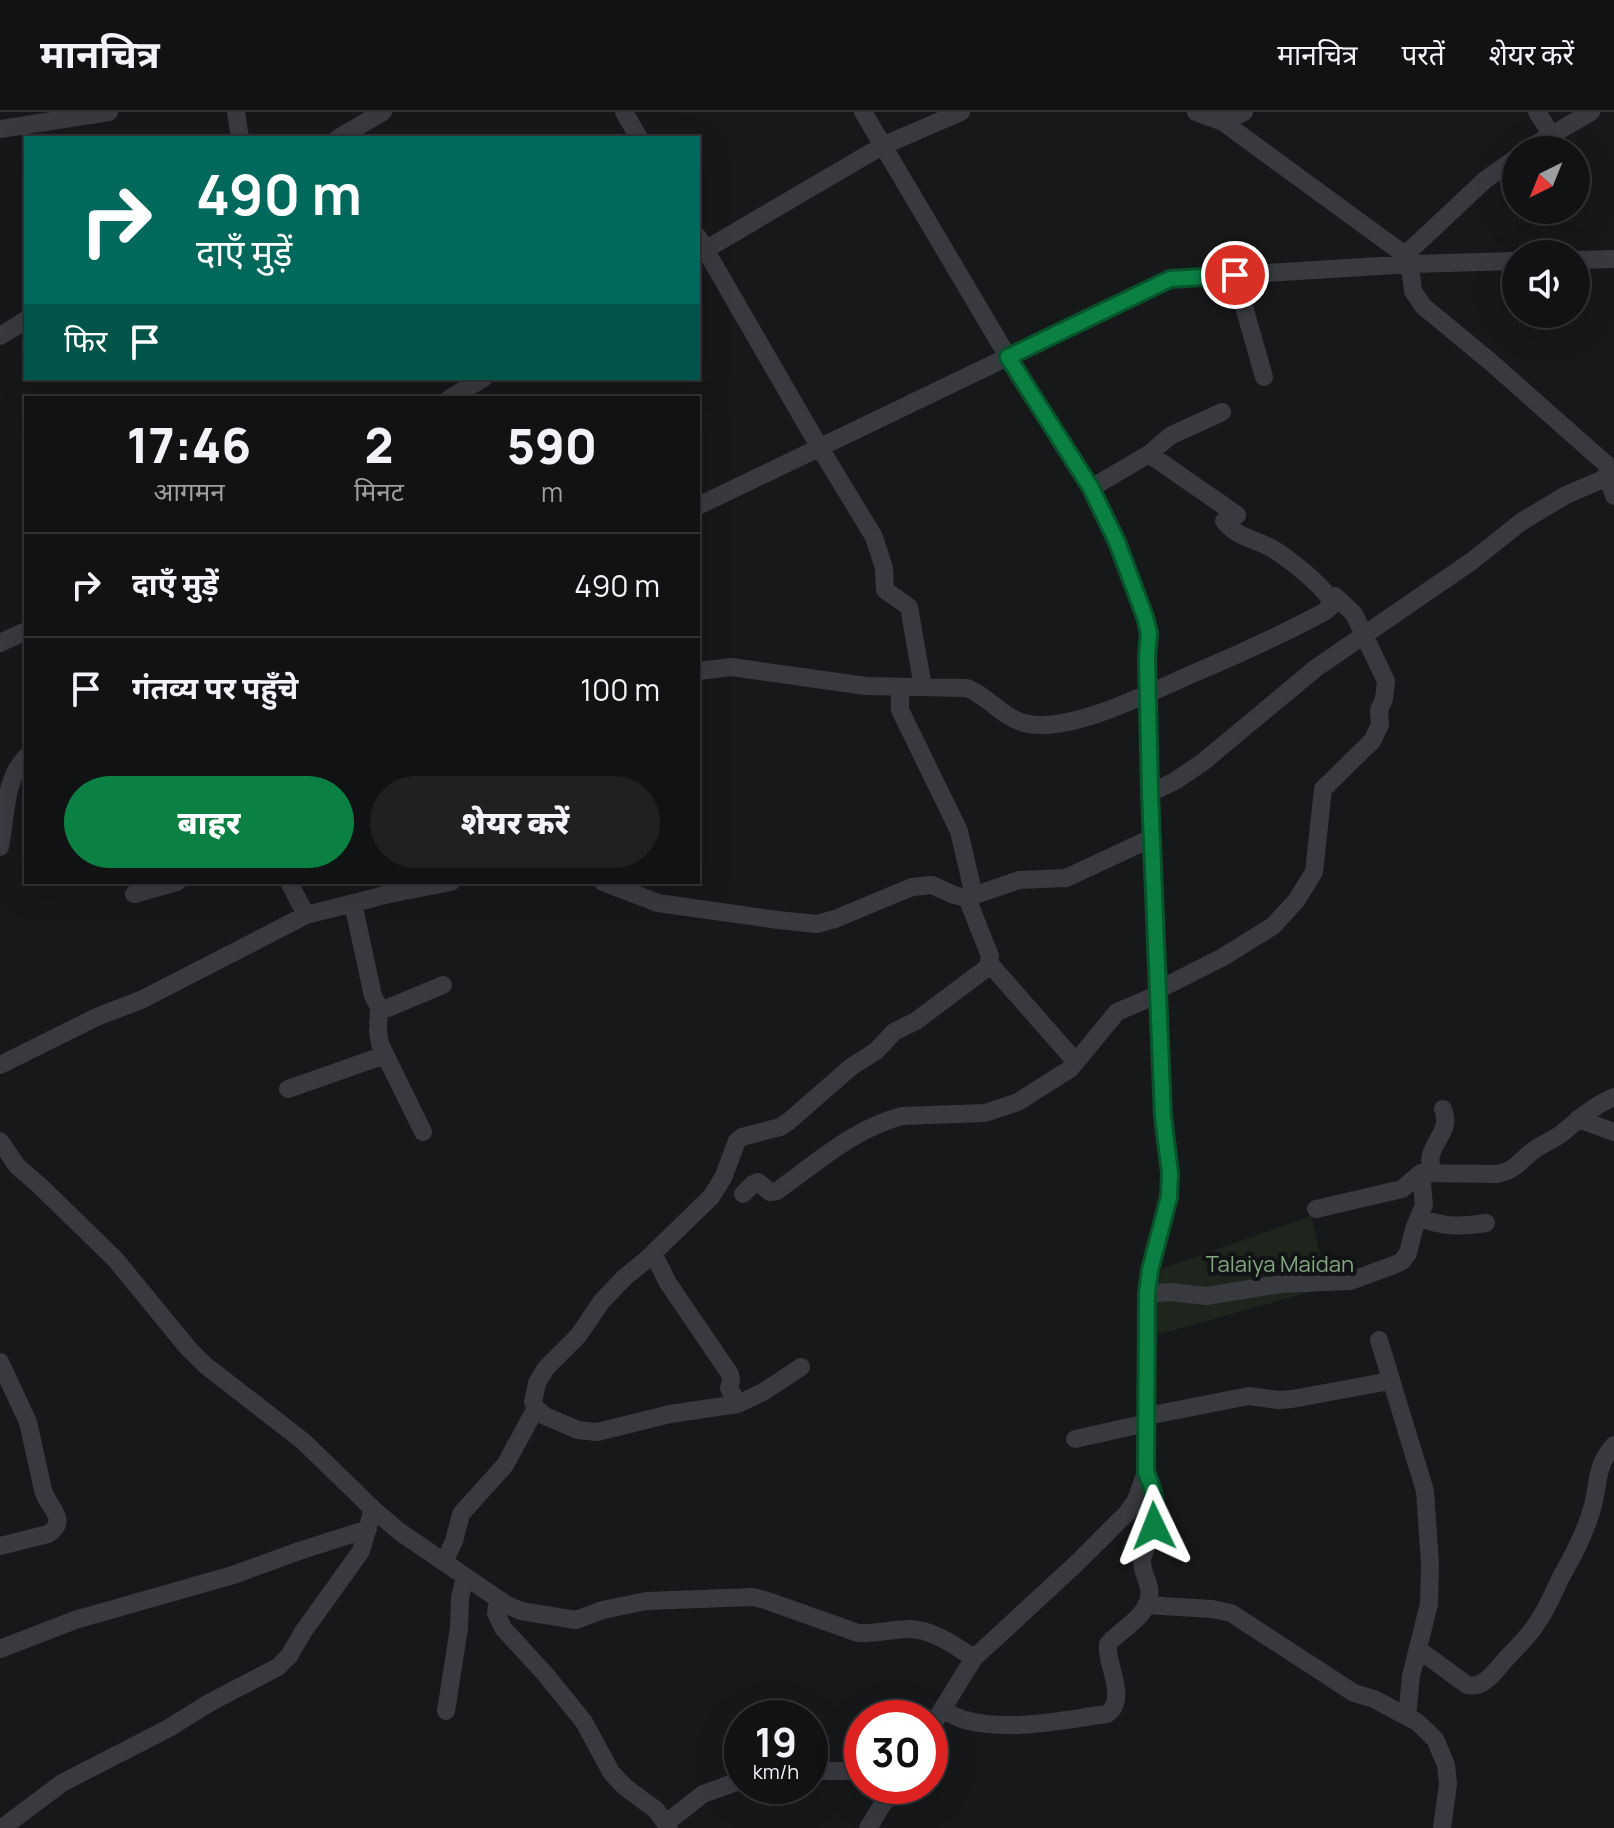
<!DOCTYPE html>
<html lang="hi">
<meta charset="utf-8">
<style>
body{margin:0;font-family:Manrope,"Noto Sans Devanagari",sans-serif;background:#1e2022;color:#f1f3f6;height:100vh;display:flex;flex-direction:column;font-size:30px;white-space:nowrap}
*{box-sizing:border-box;margin:0}
p{font-size:26px;color:#9c9ea0}
.icon{flex:none;width:44px;height:44px;fill:none;stroke:currentColor;stroke-width:2;stroke-linecap:round;stroke-linejoin:round}
.map{position:relative;flex:1;overflow:hidden}
.sheet{position:absolute;left:24px;top:284px;width:676px;height:488px;display:flex;flex-direction:column;background:#111214;border-radius:0px;box-shadow:0 8px 32px #0002,0 0 0 2px #303234}
.sheet>*{flex:none}
.banner{position:absolute;left:24px;top:24px;width:676px;height:244px;border-radius:0px;box-shadow:0 8px 32px #0002,0 0 0 2px #303234;background:#00695c;color:#fff;overflow:hidden}
.needle{width:52px;rotate:223deg}
.buttons{position:absolute;left:1502px;top:24px;display:grid;gap:16px}
.buttons a{display:grid;place-items:center;width:88px;height:88px;border-radius:50%;background:#111214;box-shadow:0 8px 32px #0002,0 0 0 2px #303234;font-size:40px}
.speed{position:absolute;left:724px;top:1588px;display:flex;gap:16px;font-size:40px;font-weight:700;text-align:center}
.speed>*{display:grid;place-content:center;width:104px;height:104px;border-radius:50%;background:#111214;box-shadow:0 8px 32px #0002,0 0 0 2px #303234;line-height:1}
.speed small{font-size:20px;font-weight:400}
.speed .limit{border:12px solid #d22;background:#fff;color:#111}
.pin{position:absolute;display:grid;place-items:center;width:68px;height:68px;color:#fff;margin:-34px;border:4px solid #fff;border-radius:50%;box-shadow:0 2px 8px #0007}
.me{position:absolute;width:88px;margin:-44px;rotate:358deg;stroke-linejoin:round;filter:drop-shadow(0 0 6px #0008)}
.turn{display:flex;align-items:center;gap:28px;height:168px;padding:0 40px;font-size:36px}
.turn .icon{width:104px;height:104px;stroke-width:2.5}
.turn b{display:block;font-size:56px;line-height:68px}
.then{display:flex;align-items:center;height:76px;padding:0 40px;background:#0003;gap:16px;font-size:30px}
.eta{display:flex;justify-content:space-evenly;align-items:center;height:136px;text-align:center}
.eta b{font-size:48px;font-weight:800;line-height:56px}
.cta{display:flex;gap:16px;margin-top:auto;padding:16px 40px}
.cta a{flex:1;height:92px;border-radius:48px;background:#0b8043;color:#fff;font-size:32px;font-weight:800;line-height:92px;text-align:center}
.cta a+a{background:#1e2022;color:#f1f3f6}
ul{padding:0;list-style:none}
li{display:flex;align-items:center;gap:24px;height:104px;padding:0 40px;border-top:2px solid #303234}
li div{flex:1}
li b{display:block;font-size:30px}
li em{font-style:normal}
header{display:flex;align-items:center;gap:48px;box-sizing:border-box;height:112px;padding:0 40px;background:#111214;border-bottom:2px solid #303234}
header strong{font-size:38px}
nav{display:flex;gap:44px;margin-inline-start:auto;font-size:28px}
.map>svg:first-child{display:block}
.green{fill:#1d251d}
.lines{fill:none;stroke-linecap:round;stroke-linejoin:round}
.minor{stroke:#383a3f;stroke-width:18}
.route-casing{stroke:#07532c;stroke-width:20}
.route{stroke:#0b8043;stroke-width:14}
.labels{text-anchor:middle;dominant-baseline:central;stroke-width:8;stroke-linejoin:round;paint-order:stroke}
.park-label{font-size:22px;fill:#82a67f;stroke:#121315}
</style>
<header>
<strong>मानचित्र</strong>
<nav><a>मानचित्र</a><a>परतें</a><a>शेयर करें</a></nav>
</header>
<div class="map">
<svg width="1614" height="1716" viewBox="0 0 1614 1716">
<rect width="100%" height="100%" fill="#17181a"/>
<path class="green" d="M1311 1104 1328 1175 1153 1224 1161 1157Z"/>
<g class="lines">
<path class="minor" d="M236 0 240 26
M624 0 639 26
M863 0 1008 245 1091 376 1117 430 1145 505 1149 521 1147 545 1150 681 1163 1005 1170 1061 1169 1085 1148 1167 1146 1360 1136 1388 1127 1401 1078 1450 974 1546 930 1617
M1196 0 1223 10 1405 143 1412 152 1411 162 1413 179 1423 194 1493 252 1614 359
M1537 0 1551 22
M1223 10 1244 0
M0 17 109 0
M338 26 383 0
M1526 38 1591 0
M698 125 820 336 874 425 884 456 885 478 909 495 923 575
M698 142 882 34 961 0
M1405 143 1485 68 1516 46
M1576 148 1614 147
M1235 163 1264 265
M0 224 26 208
M450 286 484 266
M1149 342 1237 403
M1608 363 1614 384
M1091 376 1149 342 1170 324 1222 300
M698 394 1170 167 1412 152 1516 149
M0 531 26 519
M698 559 731 555 866 574 967 576C988 584 1002 605 1024 611 1068 623 1151 580 1192 562 1237 543 1281 523 1324 500L1330 495V487C1320 471 1289 447 1273 437 1254 426 1239 427 1224 409
M900 575V598L959 719 974 784
M1150 681 1175 669 1203 650 1316 556 1472 449 1521 410 1566 383 1601 368 1613 359
M0 735C6 706 4 667 26 645
M289 770 306 803
M603 770 658 791 778 808 817 812 835 807 912 775 932 773 954 783 967 786 1019 768 1066 766 1152 726
M134 782 177 770
M353 791 373 884 379 895 382 897 388 896 443 873
M989 851 1076 950
M1158 878 1223 845 1273 814 1296 789 1314 760 1323 677 1372 629 1380 613 1379 598 1384 587 1386 569 1354 502 1335 484
M379 895 378 919 380 932 423 1020
M0 953 99 904 141 888 306 803 389 782 451 770
M288 977 385 943
M1578 1007 1614 1020
M0 1029 17 1054 39 1073 115 1147 188 1236 205 1253 303 1329 373 1397 400 1420 507 1493 521 1499 576 1508 603 1498 646 1489 753 1485 765 1488 858 1521C876 1522 892 1517 910 1517 934 1518 955 1534 974 1546
M1434 1061C1433 1060 1430 1049 1430 1048 1432 1027 1452 1020 1443 997
M743 1082 753 1072 758 1070 770 1080 777 1079C816 1051 855 1016 902 1004L985 1001 1018 990 1070 957 1117 900 1159 882
M1316 1097 1402 1077 1421 1061 1497 1062C1518 1057 1518 1050 1534 1038 1542 1032 1553 1028 1561 1022 1578 1008 1593 994 1614 985
M1420 1106C1445 1115 1459 1115 1486 1111
M653 1141 668 1171 730 1262 731 1269 729 1276 738 1292
M1147 1182 1170 1180 1206 1184 1281 1172 1350 1169 1394 1153 1402 1149 1408 1141 1414 1117 1424 1093 1421 1061
M1379 1228 1425 1379 1430 1452 1429 1492 1411 1564 1407 1605
M0 1250 28 1310 43 1378C48 1396 70 1408 48 1422L0 1434
M801 1255 763 1280 738 1292 670 1302 597 1320 578 1318 545 1304 536 1296 533 1290 537 1271 546 1256 578 1224 602 1189 625 1165 646 1148 711 1085 723 1066 737 1029 742 1025 780 1015 788 1010 851 955 876 939 894 920 916 909 988 855 990 844 967 786
M1147 1304 1249 1284 1278 1288 1292 1287 1390 1269
M1075 1327 1147 1311
M444 1450 454 1429 461 1402 505 1353 536 1296
M498 1487 496 1501 503 1516 546 1563 584 1610 611 1660 625 1675 656 1698 669 1716
M1146 1493 1212 1497 1231 1501 1354 1581 1374 1587 1417 1610 1435 1627 1446 1653 1448 1672 1442 1716
M0 1537 75 1508 233 1463 299 1439 368 1417
M1418 1537 1467 1573C1484 1577 1495 1559 1505 1548 1516 1536 1529 1524 1537 1511 1547 1497 1553 1482 1560 1467 1571 1447 1582 1428 1589 1406 1600 1378 1593 1356 1614 1333
M942 1598C949 1601 957 1606 965 1608 1011 1620 1061 1608 1107 1602 1129 1586 1105 1552 1108 1532 1120 1518 1145 1506 1149 1486 1152 1473 1142 1462 1142 1450 1142 1442 1147 1434 1150 1426 1159 1403 1156 1383 1146 1360
M446 1599 459 1516 460 1486 465 1464
M810 1659H862
M666 1711 703 1682 742 1668
M2 1716 62 1671 169 1616 209 1591 278 1555 289 1544 303 1520 361 1439 373 1397
M868 1716 894 1674"/>
</g>
<g class="lines">
<g class="route-casing">
<path id="route" d="M1154 1414C1158 1395 1154 1378 1146 1360L1147 1182 1150 1158 1169 1085 1170 1061 1163 1005 1150 681 1147 545 1149 521 1145 505 1117 430 1091 376 1008 245 1170 167 1235 163"/>
</g>
<use href="#route" class="route"/>
</g>
<g class="labels">
<g class="park-label">
<text x="1280" y="1152">Talaiya Maidan</text>
</g>
</g>
</svg>
<div class="buttons">
<a><svg class="needle" viewBox="-14 -14 28 28"><path d="M0-13l5 13h-10z" fill="#e53935"/><path d="M0 13l5-13h-10z" fill="#9c9ea0"/></svg></a>
<a><svg class="icon" aria-label="sound" viewBox="0 0 24 24"><path d="M4 9h4l5-4v14l-5-4H4zM17 9q2 3 0 6"/></svg></a>
</div>
<div class="speed"><div>19<small>km/h</small></div><div class="limit">30</div></div>
<div class="pin" style="left:1235px;top:163px;background:#d93025"><svg class="icon" aria-label="arrive" viewBox="0 0 24 24"><path d="M6 21V4h12l-3 4 3 4H6"/></svg></div>
<svg class="me" style="left:1154px;top:1414px" viewBox="-20 -20 40 40"><path d="M0-17L14 15 0 8-14 15z" fill="#0b8043" stroke="#fff" stroke-width="4"/></svg>
<div class="banner">
<div class="turn"><svg class="icon" aria-label="right" viewBox="0 0 24 24"><path d="M7 20v-9h11M14 6l5 5-5 5"/></svg><div><b>490 m</b>दाएँ मुड़ें</div></div>
<div class="then">फिर<svg class="icon" aria-label="arrive" viewBox="0 0 24 24"><path d="M6 21V4h12l-3 4 3 4H6"/></svg></div>
</div>
<section class="sheet">
<div class="eta">
<div><b>17:46</b><p>आगमन</p></div>
<div><b>2</b><p>मिनट</p></div>
<div><b>590</b><p>m</p></div>
</div>
<ul>
<li><svg class="icon" aria-label="right" viewBox="0 0 24 24"><path d="M7 20v-9h11M14 6l5 5-5 5"/></svg><div><b>दाएँ मुड़ें</b></div><em>490 m</em></li>
<li><svg class="icon" aria-label="arrive" viewBox="0 0 24 24"><path d="M6 21V4h12l-3 4 3 4H6"/></svg><div><b>गंतव्य पर पहुँचे</b></div><em>100 m</em></li>
</ul>
<div class="cta"><a>बाहर</a><a>शेयर करें</a></div>
</section>
</div>
